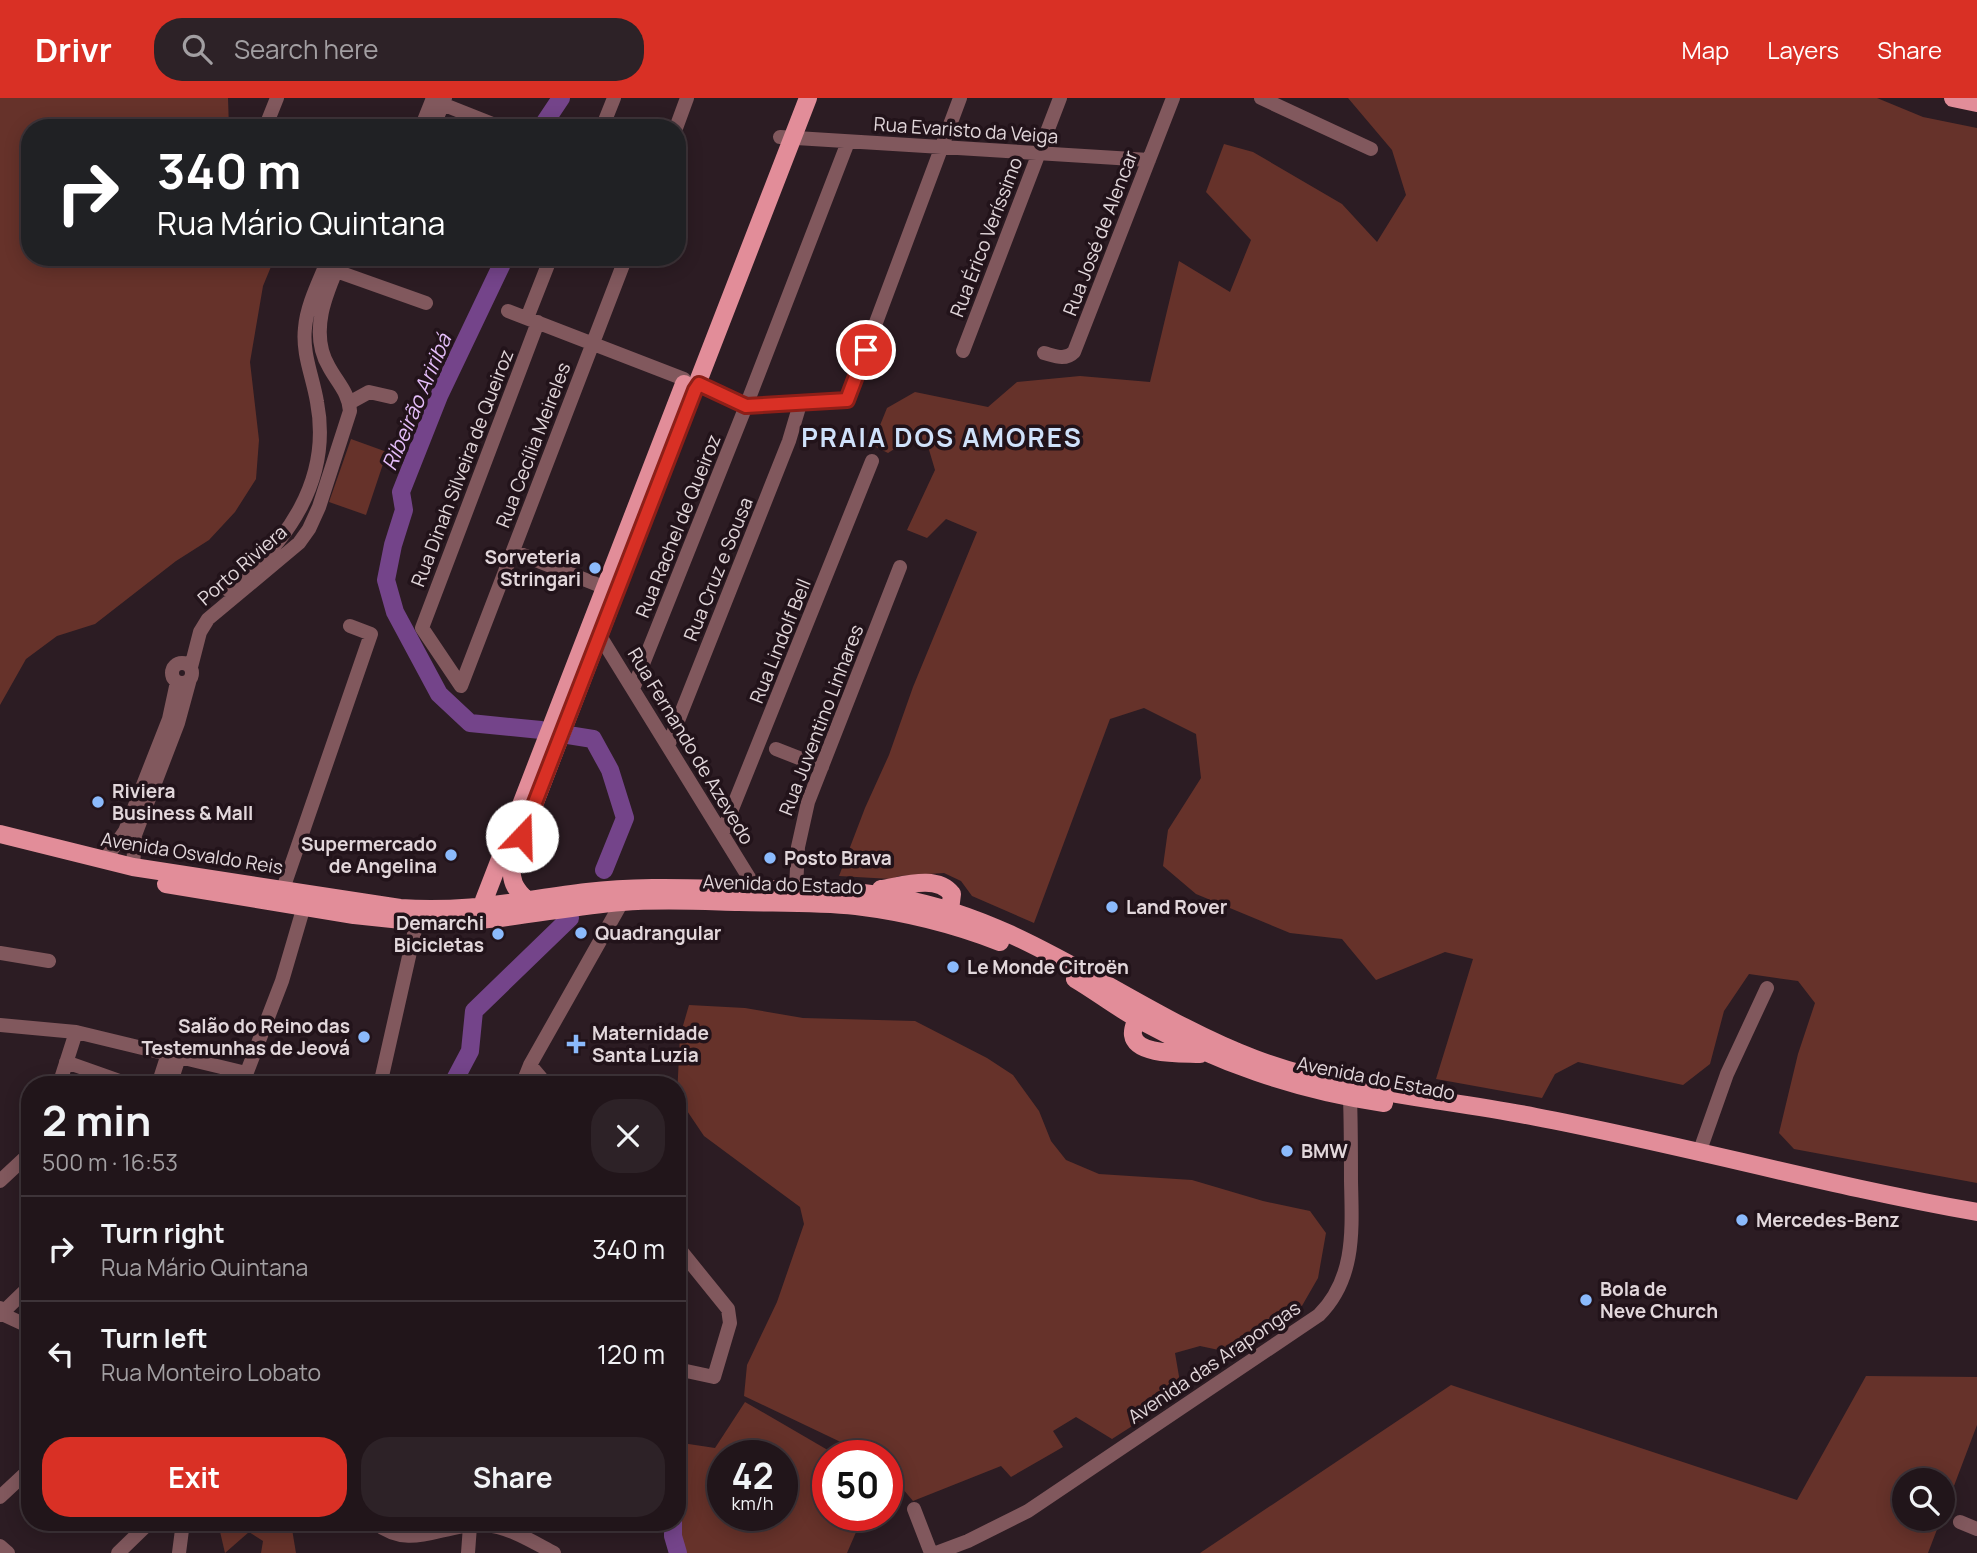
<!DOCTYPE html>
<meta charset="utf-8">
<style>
body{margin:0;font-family:Manrope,sans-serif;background:#2d2227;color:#f1f3f6;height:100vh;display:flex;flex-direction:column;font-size:26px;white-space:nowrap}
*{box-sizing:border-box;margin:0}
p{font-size:23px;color:#a29fa2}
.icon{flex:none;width:38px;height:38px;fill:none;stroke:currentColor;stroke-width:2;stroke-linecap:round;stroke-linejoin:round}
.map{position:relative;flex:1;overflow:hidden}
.panel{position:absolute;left:21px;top:978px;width:665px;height:455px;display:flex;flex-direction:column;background:#21151a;border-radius:28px;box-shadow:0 4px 18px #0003,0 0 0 2px #3e3439}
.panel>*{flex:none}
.top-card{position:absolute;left:21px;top:21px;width:665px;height:147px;border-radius:28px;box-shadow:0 4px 18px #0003,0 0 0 2px #3e3439;background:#202124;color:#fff;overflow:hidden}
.buttons{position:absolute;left:1892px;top:1370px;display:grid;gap:14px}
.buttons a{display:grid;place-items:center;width:63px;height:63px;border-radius:50%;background:#21151a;box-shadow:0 4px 18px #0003,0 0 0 2px #3e3439;font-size:35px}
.speed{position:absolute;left:707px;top:1342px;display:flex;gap:14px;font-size:35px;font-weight:700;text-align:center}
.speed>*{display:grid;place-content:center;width:91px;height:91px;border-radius:50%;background:#21151a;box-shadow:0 4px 18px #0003,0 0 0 2px #3e3439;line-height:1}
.speed small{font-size:18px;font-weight:400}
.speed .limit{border:10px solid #d22;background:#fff;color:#111}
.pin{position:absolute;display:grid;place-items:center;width:60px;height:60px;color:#fff;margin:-30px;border:4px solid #fff;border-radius:50%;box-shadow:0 2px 7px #0007}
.me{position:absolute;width:77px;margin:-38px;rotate:21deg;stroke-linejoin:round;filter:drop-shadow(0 0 5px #0008)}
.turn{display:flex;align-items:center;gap:24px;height:147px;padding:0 21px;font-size:32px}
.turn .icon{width:91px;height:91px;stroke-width:2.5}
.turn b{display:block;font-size:49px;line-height:60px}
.round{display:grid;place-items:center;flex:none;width:74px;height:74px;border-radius:28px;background:#2d2227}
.headline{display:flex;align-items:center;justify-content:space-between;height:119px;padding:0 21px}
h1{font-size:42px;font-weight:700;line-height:52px}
.button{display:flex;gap:14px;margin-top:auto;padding:14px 21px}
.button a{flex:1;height:80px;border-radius:28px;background:#d93025;color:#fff;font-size:28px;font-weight:700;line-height:80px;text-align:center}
.button a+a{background:#2d2227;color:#f1f3f6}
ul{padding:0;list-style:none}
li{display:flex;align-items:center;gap:21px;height:105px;padding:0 21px;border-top:2px solid #3e3439}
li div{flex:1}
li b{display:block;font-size:26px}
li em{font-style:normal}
header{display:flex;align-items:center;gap:42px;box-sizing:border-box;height:98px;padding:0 35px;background:#d93025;color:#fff}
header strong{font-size:33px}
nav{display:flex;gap:38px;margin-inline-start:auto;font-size:24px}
.search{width:490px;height:63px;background:#2d2227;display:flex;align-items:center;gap:18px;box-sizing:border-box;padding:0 24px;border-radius:28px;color:#a29fa2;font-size:26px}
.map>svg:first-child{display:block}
.green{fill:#66322a;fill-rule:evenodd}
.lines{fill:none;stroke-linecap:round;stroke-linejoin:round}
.river{stroke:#74448a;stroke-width:18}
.minor{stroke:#81585d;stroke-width:14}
.major{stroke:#e28d99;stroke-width:18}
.route-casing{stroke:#8d1f18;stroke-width:18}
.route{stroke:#d93025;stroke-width:12}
.poi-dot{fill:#8bbafc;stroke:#22131a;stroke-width:2.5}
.labels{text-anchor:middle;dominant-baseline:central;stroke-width:7;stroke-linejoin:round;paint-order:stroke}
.street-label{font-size:19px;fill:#e2d7db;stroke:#22131a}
.poi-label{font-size:19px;font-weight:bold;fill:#e2d7db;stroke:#22131a;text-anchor:start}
.water-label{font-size:21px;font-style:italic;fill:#e4bdf9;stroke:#22131a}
.district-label{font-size:26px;font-weight:bold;letter-spacing:2px;fill:#cfe1fa;stroke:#22131a}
</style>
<header>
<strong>Drivr</strong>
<div class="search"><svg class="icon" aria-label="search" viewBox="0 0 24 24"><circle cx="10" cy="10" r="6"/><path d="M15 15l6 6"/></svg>Search here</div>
<nav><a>Map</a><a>Layers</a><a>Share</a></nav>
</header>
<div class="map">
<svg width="1977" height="1455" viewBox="0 0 1977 1455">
<rect width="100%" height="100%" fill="#2c1c23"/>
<path class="green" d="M0 0H228L229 30H30V159H275L263 188 250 264 259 342 256 381 235 414 209 442 176 463 95 526 57 538 26 561 0 607Z
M1348 0H1877L1923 19 1977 30V1085L1794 1051 1779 1035 1798 956 1815 905 1798 883 1749 876 1724 913 1710 966 1683 987 1578 964 1555 976 1542 1000 1436 981 1473 861 1445 854 1376 882 1342 841 1290 835 1196 796 1163 768 1168 732 1201 680 1196 636 1144 610 1110 621 1034 825 972 798 961 783 944 775 899 778 891 781 839 778 865 710 889 657 913 589 977 434 946 421 927 440 907 432 935 372 927 345 916 337 888 355 872 347 887 310 915 294 988 309 1017 284 1080 278 1150 284 1179 163 1230 194 1251 142 1206 94 1224 46 1253 54 1342 106 1377 144 1406 97 1392 52Z
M351 341 387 354 366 417 329 404Z
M689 907 745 910 803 920 915 923 987 960 1013 977 1039 1013 1051 1043 1066 1062 1099 1076 1192 1082 1263 1103 1310 1113 1326 1135 1318 1180 1299 1213 1233 1255 1200 1248 1175 1255 1182 1296 1112 1341 1076 1319 1053 1333 1063 1349 1011 1379 1001 1368 913 1403 887 1372V1358H870L744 1298 747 1267 777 1204 804 1126 800 1109 704 1038 677 998 680 938Z
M1866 1278 1977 1279V1327L1943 1417 1942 1382H1904V1421H1941L1928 1455H1200L1451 1287 1797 1402Z
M745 1304 838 1358H828V1418H863L847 1455H682C672 1420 678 1381 682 1345L715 1350ZM782 1358V1418H723V1358Z
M218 1425H291L296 1455H261L263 1443 249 1434 225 1455Z"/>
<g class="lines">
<path class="river" d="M541 30 561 0
M503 159 501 168 439 298 401 394 404 412 393 447 386 482 395 514 439 596 470 625 541 632
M568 637 593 641 610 672 625 720 604 772
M452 987 470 953 474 913 570 820
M677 1352V1366
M673 1424V1438L678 1455"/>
<path class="minor" d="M1261 0 1371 51
M432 2 495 27
M265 30 277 0
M421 30 433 0
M433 30 445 0
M602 30 614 0
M676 30 687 0
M780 39 1149 62
M336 173 426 205
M508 213 684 281
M527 220 551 159
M963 253 1060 0
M1044 255C1055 258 1065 263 1074 254L1173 0
M699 287 746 308 847 302 960 0
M349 305 369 294 391 299
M513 453 616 494
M228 492C287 446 332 382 317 304 313 279 302 256 305 230 307 206 320 182 329 159
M595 530 756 791
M172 575a10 10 0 1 1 20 0a10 10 0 1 1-20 0Z
M191 569 200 534 208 521 299 445 309 431 319 409 350 313C349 295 337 284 329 269 308 234 327 193 342 159
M461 588 626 159
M461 588 422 530 538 224
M633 591 746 308 848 44
M668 648 789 343 800 306
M776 651 822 669
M722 736 872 363
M104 763 125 733 169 621 177 584
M133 769 135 737 178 625 190 581
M283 791 371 536 350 528
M796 791 798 749 808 704 900 469
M0 855 49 863
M0 927 76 934 246 975
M66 964 131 987
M59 987 76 934
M158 987 168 956
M170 987 179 959
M242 987 282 883 304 808
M380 987 417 823
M522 987 530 967
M547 987 530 967 622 804
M1699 1055 1727 976 1767 890
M0 1083 30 1055
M677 1148 728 1211 730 1225 714 1279 677 1271
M0 1210 2 1216 30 1229
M0 1217 30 1188
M0 1399 30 1371
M914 1411 931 1455
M374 1424C413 1455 441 1424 485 1427 510 1429 533 1444 554 1455
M1960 1424 1977 1431
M0 1448 8 1455
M118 1455 150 1424
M179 1455 183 1424
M468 1455 470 1428
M936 1455 968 1443 1028 1413 1319 1217C1356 1180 1352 1131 1351 1083 1351 1055 1351 1028 1350 1000"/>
<path class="major" d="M1953 0 1977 5
M699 281 808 0
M0 736 133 769 400 810C469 815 520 802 587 794 636 788 685 790 735 791 789 791 844 790 898 800 1030 823 1133 915 1255 961 1345 995 1443 1000 1536 1019 1684 1047 1829 1088 1977 1114
M166 786 354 817 411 823
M881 791C902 788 937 776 952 796L950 812 943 819
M528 803C514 791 510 782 512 764L609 512
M481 810 684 286
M443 824C503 823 562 809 622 804 661 801 700 803 739 804 778 805 817 804 856 808 905 814 954 826 1000 844
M1075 881C1097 894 1116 909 1138 921 1217 964 1295 992 1384 1005
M1145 916 1137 920C1135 926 1132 931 1133 937 1136 958 1184 955 1200 956"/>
</g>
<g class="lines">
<g class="route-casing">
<path id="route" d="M522 738 695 292 699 286 746 308 847 302 866 252"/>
</g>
<use href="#route" class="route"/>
</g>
<g class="poi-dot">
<circle cx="595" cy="470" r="7"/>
<circle cx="98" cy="704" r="7"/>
<circle cx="451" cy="757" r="7"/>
<circle cx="770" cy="760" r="7"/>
<circle cx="1112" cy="809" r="7"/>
<circle cx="581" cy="835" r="7"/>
<circle cx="498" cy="836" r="7"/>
<circle cx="953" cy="869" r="7"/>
<circle cx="364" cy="939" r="7"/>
<path d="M572.5 935.5h7v7h7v7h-7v7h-7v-7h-7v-7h7z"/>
<circle cx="1287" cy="1053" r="7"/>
<circle cx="1742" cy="1122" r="7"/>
<circle cx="1586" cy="1202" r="7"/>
</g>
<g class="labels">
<g class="street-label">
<text transform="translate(966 32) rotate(4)">Rua Evaristo da Veiga</text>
<text transform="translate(1100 135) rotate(-69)">Rua José de Alencar</text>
<text transform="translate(986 139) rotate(-69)">Rua Érico Veríssimo</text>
<text transform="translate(533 347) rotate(-69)">Rua Cecília Meireles</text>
<text transform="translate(462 370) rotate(-69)">Rua Dinah Silveira de Queiroz</text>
<text transform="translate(678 428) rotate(-68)">Rua Rachel de Queiroz</text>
<text transform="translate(242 467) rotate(-41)">Porto Riviera</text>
<text transform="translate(718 471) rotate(-68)">Rua Cruz e Sousa</text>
<text transform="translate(780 543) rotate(-68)">Rua Lindolf Bell</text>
<text transform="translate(821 622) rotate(-69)">Rua Juventino Linhares</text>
<text transform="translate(691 648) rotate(59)">Rua Fernando de Azevedo</text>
<text transform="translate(192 755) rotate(9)">Avenida Osvaldo Reis</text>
<text transform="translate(783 786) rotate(2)">Avenida do Estado</text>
<text transform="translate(1376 980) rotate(11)">Avenida do Estado</text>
<text transform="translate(1214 1264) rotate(-34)">Avenida das Arapongas</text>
</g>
<g class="poi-label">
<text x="581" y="459" text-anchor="end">Sorveteria<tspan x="581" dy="22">Stringari</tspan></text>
<text x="112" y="693">Riviera<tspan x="112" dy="22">Business &amp; Mall</tspan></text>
<text x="437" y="746" text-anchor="end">Supermercado<tspan x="437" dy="22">de Angelina</tspan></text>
<text x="784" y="760">Posto Brava</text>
<text x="1126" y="809">Land Rover</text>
<text x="484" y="825" text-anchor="end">Demarchi<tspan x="484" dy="22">Bicicletas</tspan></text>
<text x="595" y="835">Quadrangular</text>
<text x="967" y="869">Le Monde Citroën</text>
<text x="350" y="928" text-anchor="end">Salão do Reino das<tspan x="350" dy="22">Testemunhas de Jeová</tspan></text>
<text x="592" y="935">Maternidade<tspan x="592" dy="22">Santa Luzia</tspan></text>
<text x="1301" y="1053">BMW</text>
<text x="1756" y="1122">Mercedes-Benz</text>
<text x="1600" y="1191">Bola de<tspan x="1600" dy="22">Neve Church</tspan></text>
</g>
<g class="water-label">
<text transform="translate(416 304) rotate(-67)">Ribeirão Ariribá</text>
</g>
<g class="district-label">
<text x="942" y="339">PRAIA DOS AMORES</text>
</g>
</g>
</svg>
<div class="buttons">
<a><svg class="icon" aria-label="search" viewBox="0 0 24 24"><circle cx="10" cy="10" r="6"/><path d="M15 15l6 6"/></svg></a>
</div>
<div class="speed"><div>42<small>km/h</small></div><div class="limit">50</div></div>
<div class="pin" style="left:866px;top:252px;background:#d93025"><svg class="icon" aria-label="arrive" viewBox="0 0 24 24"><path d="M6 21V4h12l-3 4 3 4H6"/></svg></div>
<svg class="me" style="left:522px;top:738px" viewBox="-20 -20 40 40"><circle r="19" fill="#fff"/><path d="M0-13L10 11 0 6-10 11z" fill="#d93025"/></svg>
<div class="top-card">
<div class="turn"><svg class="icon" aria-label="right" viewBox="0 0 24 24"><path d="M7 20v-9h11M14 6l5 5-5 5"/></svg><div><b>340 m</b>Rua Mário Quintana</div></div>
</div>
<section class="panel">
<div class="headline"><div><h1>2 min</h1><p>500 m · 16:53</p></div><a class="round"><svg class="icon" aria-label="close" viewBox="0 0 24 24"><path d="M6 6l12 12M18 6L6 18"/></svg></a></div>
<ul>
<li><svg class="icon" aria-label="right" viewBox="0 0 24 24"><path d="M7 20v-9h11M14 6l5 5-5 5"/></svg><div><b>Turn right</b><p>Rua Mário Quintana</p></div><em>340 m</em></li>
<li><svg class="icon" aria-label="left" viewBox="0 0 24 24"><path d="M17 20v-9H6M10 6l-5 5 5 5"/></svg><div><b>Turn left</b><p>Rua Monteiro Lobato</p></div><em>120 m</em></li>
</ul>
<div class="button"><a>Exit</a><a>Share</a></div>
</section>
</div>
